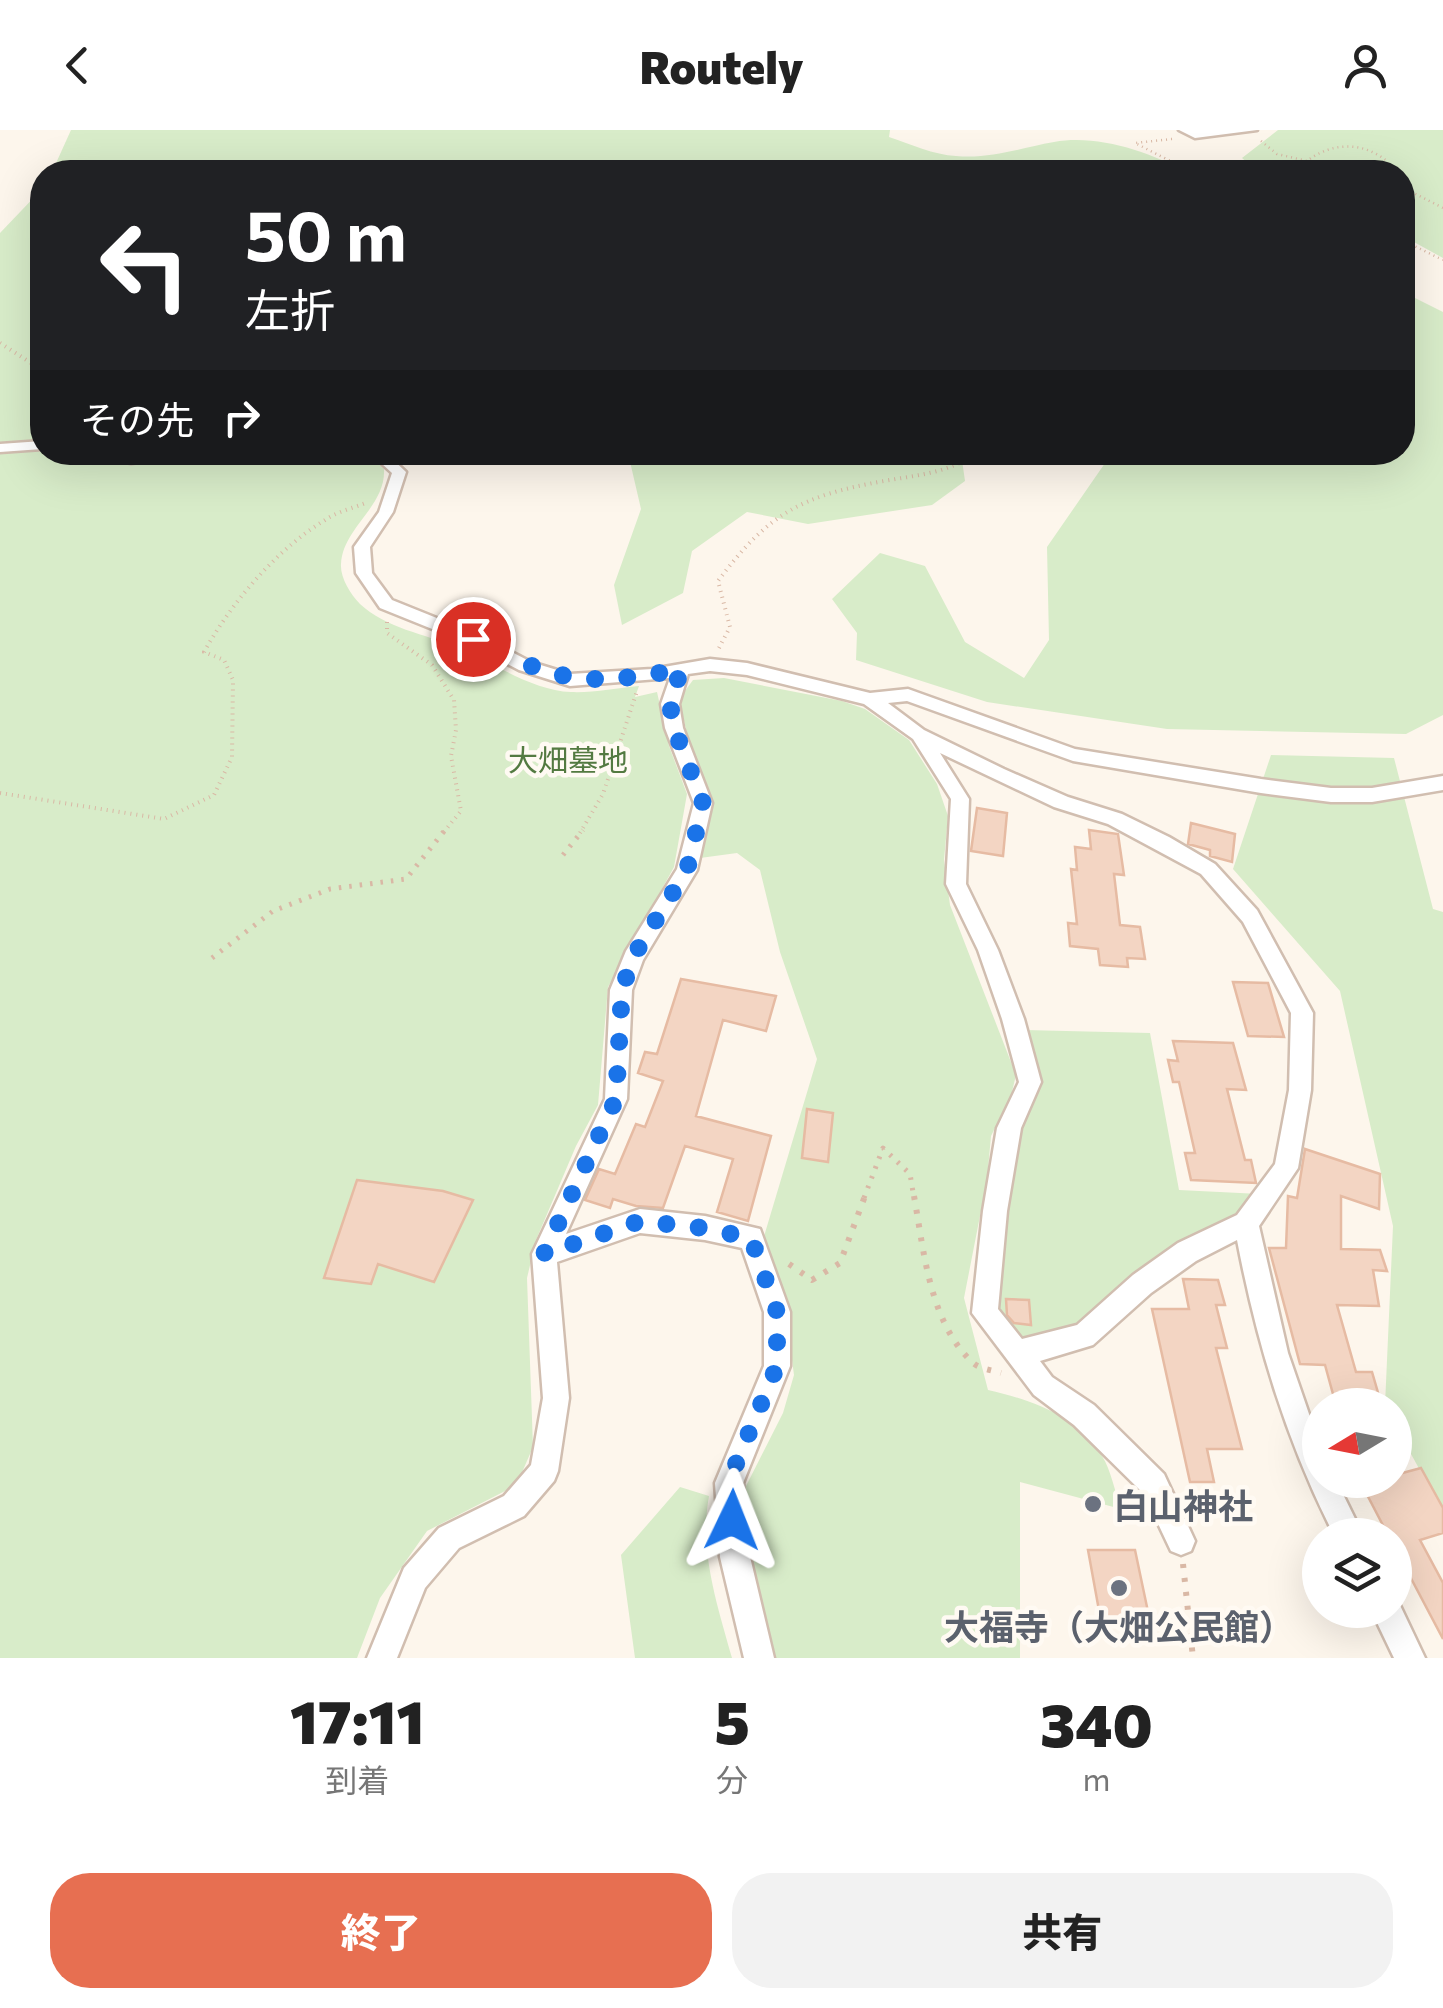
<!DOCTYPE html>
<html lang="ja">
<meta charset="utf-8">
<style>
body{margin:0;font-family:Commissioner,"Noto Sans JP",sans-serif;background:#f2f2f2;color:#222;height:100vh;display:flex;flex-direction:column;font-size:38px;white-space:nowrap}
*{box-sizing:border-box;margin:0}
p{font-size:32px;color:#767676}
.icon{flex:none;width:55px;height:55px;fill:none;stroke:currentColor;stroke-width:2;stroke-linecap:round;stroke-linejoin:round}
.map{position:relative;height:1528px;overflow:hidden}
.side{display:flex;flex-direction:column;background:#fff;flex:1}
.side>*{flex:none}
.guide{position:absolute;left:30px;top:30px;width:1385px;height:305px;border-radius:40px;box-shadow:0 10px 40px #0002;background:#202124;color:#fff;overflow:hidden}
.needle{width:65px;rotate:260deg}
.tools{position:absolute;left:1302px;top:1258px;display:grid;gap:20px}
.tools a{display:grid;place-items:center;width:110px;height:110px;border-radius:50%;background:#fff;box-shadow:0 10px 40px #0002;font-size:50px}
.pin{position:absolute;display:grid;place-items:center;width:85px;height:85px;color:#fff;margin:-42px;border:5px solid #fff;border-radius:50%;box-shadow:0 2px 10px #0007}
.me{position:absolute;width:110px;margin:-55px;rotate:2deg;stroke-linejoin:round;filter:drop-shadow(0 0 8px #0008)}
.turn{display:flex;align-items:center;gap:35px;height:210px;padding:0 50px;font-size:45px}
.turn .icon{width:130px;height:130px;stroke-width:2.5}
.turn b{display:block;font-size:70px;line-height:85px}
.then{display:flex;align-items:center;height:95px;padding:0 50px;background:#0003;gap:20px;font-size:38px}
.eta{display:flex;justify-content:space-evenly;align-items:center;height:170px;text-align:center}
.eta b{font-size:60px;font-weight:800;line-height:70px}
.button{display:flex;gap:20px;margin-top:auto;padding:20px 50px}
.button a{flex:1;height:115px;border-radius:40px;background:#e76f51;color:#fff;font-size:40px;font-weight:800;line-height:115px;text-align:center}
.button a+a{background:#f2f2f2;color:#222}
header{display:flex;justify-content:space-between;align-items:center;height:130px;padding:0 50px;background:#fff;font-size:45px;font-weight:800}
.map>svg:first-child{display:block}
.green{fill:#d8ecc9}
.building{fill:#f3d5c3;stroke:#e6bba3;stroke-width:2.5}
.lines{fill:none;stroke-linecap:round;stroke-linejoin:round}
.minor-casing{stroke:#d1beb0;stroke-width:5}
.path-far3{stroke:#d9b8a5;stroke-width:2.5;stroke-dasharray:1 4;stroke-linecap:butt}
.path-far2{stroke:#d9b8a5;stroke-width:4;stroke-dasharray:1 5;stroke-linecap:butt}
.path-far1{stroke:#d9b8a5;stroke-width:5;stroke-dasharray:2.5 8;stroke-linecap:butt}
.path{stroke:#d9b8a5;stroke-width:6;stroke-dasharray:4 10;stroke-linecap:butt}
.minor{fill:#fff;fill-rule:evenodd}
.route{stroke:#1a73e8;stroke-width:18;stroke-dasharray:0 32.4}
.worship-dot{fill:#6b7280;stroke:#fffaf3;stroke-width:4}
.labels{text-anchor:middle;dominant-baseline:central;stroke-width:9;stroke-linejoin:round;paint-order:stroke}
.park-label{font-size:30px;fill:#537a41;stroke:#fffaf3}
.near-worship-label{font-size:35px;font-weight:bold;fill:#5b616d;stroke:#fffaf3;text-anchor:start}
</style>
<header><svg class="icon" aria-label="back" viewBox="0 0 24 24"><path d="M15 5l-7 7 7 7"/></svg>Routely<svg class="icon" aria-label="person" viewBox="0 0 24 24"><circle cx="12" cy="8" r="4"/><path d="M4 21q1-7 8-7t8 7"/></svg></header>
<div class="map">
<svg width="1443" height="1528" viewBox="0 0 1443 1528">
<rect width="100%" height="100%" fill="#fdf6ec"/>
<path class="green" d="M71 0H890L889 7C910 14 934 25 956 26 991 29 1020 18 1054 12 1098 4 1149 22 1187 42H607L532 39V42H52Z
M1278 0H1443V128L1403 106 1402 42H1258L1242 28Z
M42 59V322H352L375 330 384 339C386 377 343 397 341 434 340 447 350 464 360 474 386 498 424 504 457 517 492 532 531 560 571 562 592 563 617 558 639 556L635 567 657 562 669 616 687 664 674 737 608 857 598 975 576 1016 536 1110 527 1148 533 1317 520 1347 509 1359 427 1401 380 1468 357 1528H0V103Z
M1403 162 1443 182V585L1406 604 1167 599 987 572 856 530 857 503 832 469 880 423 925 436 965 512 1024 548 1049 510 1047 417 1112 323 1402 322Z
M628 323H961L965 351 932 375 808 394 747 382 692 421 683 463 622 495 614 455 641 379Z
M724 548 842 571 865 579 909 610 937 654 948 686 944 730 950 775 1016 945 1011 966 991 1006 987 1050 964 1168 988 1260C1032 1270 1076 1285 1102 1326 1111 1340 1115 1362 1121 1379L1020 1352V1528H764L738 1395 745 1358 783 1283 794 1245 787 1193 759 1123 817 929 780 822 760 740 737 723 700 728 708 662 690 617 679 569 693 550Z
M1271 625 1394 628 1433 779 1443 782V1382L1395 1295V1275H1385L1393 1096 1340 861 1233 739Z
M1024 900 1150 903 1179 1060 1260 1064 1239 1102 1150 1148 1055 1208 1026 1213 996 1193 992 1165 1008 1073Z
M680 1357 709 1366C699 1421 717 1474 732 1528H635L621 1425Z"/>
<path class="building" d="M977 678 1007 683 1003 726 971 721Z
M1191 693 1235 704 1232 732 1210 726V720L1188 714Z
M1089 700 1118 704 1124 745 1114 744 1120 795 1140 797 1145 829 1127 828 1128 837 1100 835 1098 819 1070 816 1068 793 1077 794 1071 739 1077 740 1075 717 1091 719Z
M681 849 776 866 766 901 723 890 696 986 771 1006 748 1091 717 1082 733 1029 685 1016 663 1078 636 1076 613 1069 610 1078 585 1070 599 1039 615 1044 636 994 645 997 663 951 638 943 645 922 657 924Z
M1233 852 1268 853 1284 907 1248 906Z
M1173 911 1233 913 1246 960 1227 959 1245 1030H1251L1256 1053 1191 1050 1185 1023H1195L1179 952H1173L1168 930 1178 931Z
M807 979 833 983 828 1032 802 1028Z
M1305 1019 1380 1044 1379 1079 1341 1066V1119L1380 1120 1387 1141 1373 1140 1379 1176 1337 1175 1356 1242H1372L1379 1266 1366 1265 1369 1275H1336L1325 1235 1300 1234 1269 1118H1286L1288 1066 1297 1068Z
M357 1050 443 1061 473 1070 434 1152 378 1134 371 1154 324 1148Z
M1183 1149 1218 1150 1225 1175H1216L1227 1218H1216L1242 1319H1207L1214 1352H1190L1152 1179H1189Z
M1006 1169 1029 1170 1031 1195 1014 1193 1007 1185Z
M1421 1338 1443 1378V1403L1420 1410 1443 1453V1509L1395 1418V1405H1388L1362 1355 1395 1350V1345Z
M1088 1420H1135L1151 1496 1102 1497Z"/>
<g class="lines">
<g class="minor-casing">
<path id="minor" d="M1179 0H1257L1195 8Z
M42 311V319L0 322V314Z
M69 322H204L197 326 131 333Z
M369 322H385L406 342 393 382 370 417 372 443 392 470 479 505 531 532 570 544 652 539 710 529 747 533 870 563 908 559 1075 619 1261 649 1331 658H1372L1443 646V660L1372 672H1331L1261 663 1073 631 907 571 888 573 924 600 1004 639 1068 667 1122 684 1169 707 1215 734 1257 780 1313 883 1311 960 1298 1038 1259 1096 1288 1223 1320 1316V1350H1336L1363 1405H1334C1286 1310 1257 1214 1237 1110L1196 1131 1151 1163 1093 1215 1040 1231 1052 1247 1094 1275 1164 1344 1195 1411 1191 1421 1181 1425 1171 1421 1144 1364 1074 1295 1034 1265 972 1183 983 1081 997 998 1019 952 1002 889 978 820 946 754 951 669 913 609 864 574 747 545 710 541 688 544 679 574 683 598 712 673 697 740 643 830 632 860 627 969 566 1104 640 1079 705 1086 760 1099 790 1182V1236L743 1353 750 1427 774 1528H744L720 1427 715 1353 764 1236V1182L742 1118 705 1110 640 1103 557 1132 569 1268 558 1341 554 1351 524 1386 459 1418 425 1458 397 1528H367L404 1438 439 1398 504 1366 531 1335 543 1268 532 1124 605 969 610 860 626 821 677 739 694 673 665 598 661 574 670 548 570 556 519 540 467 513 380 478 356 443 354 417 379 382 392 343ZM940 623 1054 677 1108 694 1201 744 1243 792 1291 883 1289 960 1275 1034 1237 1085 1178 1113 1133 1145 1077 1195 1022 1209 998 1179 1007 1081 1021 998 1041 952 1024 889 998 820 966 754 969 669Z
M1395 1469H1397L1425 1528H1394L1371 1480H1395Z"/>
</g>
<path class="path-far3" d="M1172 9 1135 13 1192 42
M1261 11 1277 24 1307 31C1332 12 1363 11 1388 32L1385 42
M1402 57 1443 78
M1402 110 1443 130"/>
<path class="path-far2" d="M0 213 42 240
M387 492V503L432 535 454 570 456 600 451 626 461 681 443 703
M719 518 730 497 718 451C768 384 800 366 884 351 918 345 949 343 978 322
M0 663 164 689 214 665 232 627 233 550 224 530 204 522C232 472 276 420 325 390 338 381 354 378 368 372
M580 703 603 664 637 561"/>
<path class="path-far1" d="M563 725 583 700
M212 828 273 781 330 759 406 749 445 700
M864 1068 883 1018 910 1044 914 1068"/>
<path class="path" d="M914 1066C924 1121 929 1191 972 1232 979 1239 992 1240 1001 1243
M789 1134 812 1150 840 1133 865 1066
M1183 1434 1193 1528"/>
<use href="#minor" class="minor"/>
</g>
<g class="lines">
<path class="route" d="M473 509C560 553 585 557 681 539L670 574 674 598 703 673 695 707 687 740 633 827 622 860 616 969 544 1124 640 1091 704 1098 751 1108 777 1182V1236L728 1353 732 1390"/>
</g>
<g class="worship-dot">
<circle cx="1093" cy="1374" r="10"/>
<circle cx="1119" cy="1458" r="10"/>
</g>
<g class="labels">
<g class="park-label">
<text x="568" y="628">大畑墓地</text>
</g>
<g class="near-worship-label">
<text x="1113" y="1374">白山神社</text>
<text x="1119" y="1495" text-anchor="middle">大福寺（大畑公民館）</text>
</g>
</g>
</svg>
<div class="tools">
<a><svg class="needle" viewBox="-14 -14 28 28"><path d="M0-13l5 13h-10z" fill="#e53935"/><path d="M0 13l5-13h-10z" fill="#767676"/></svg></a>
<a><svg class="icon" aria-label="layers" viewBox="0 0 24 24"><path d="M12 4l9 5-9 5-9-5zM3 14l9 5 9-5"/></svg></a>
</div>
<div class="pin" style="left:473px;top:509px;background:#d93025"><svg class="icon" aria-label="arrive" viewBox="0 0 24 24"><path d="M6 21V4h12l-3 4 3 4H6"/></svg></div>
<svg class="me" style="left:732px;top:1390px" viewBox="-20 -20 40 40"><path d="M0-17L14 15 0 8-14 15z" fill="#1a73e8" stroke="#fff" stroke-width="4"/></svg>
<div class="guide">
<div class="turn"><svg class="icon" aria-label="left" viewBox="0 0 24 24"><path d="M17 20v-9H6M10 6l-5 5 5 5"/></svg><div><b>50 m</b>左折</div></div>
<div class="then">その先<svg class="icon" aria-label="right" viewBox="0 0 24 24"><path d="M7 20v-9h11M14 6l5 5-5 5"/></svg></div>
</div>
</div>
<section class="side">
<div class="eta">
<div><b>17:11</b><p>到着</p></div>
<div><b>5</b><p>分</p></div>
<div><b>340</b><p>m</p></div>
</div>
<div class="button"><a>終了</a><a>共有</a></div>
</section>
